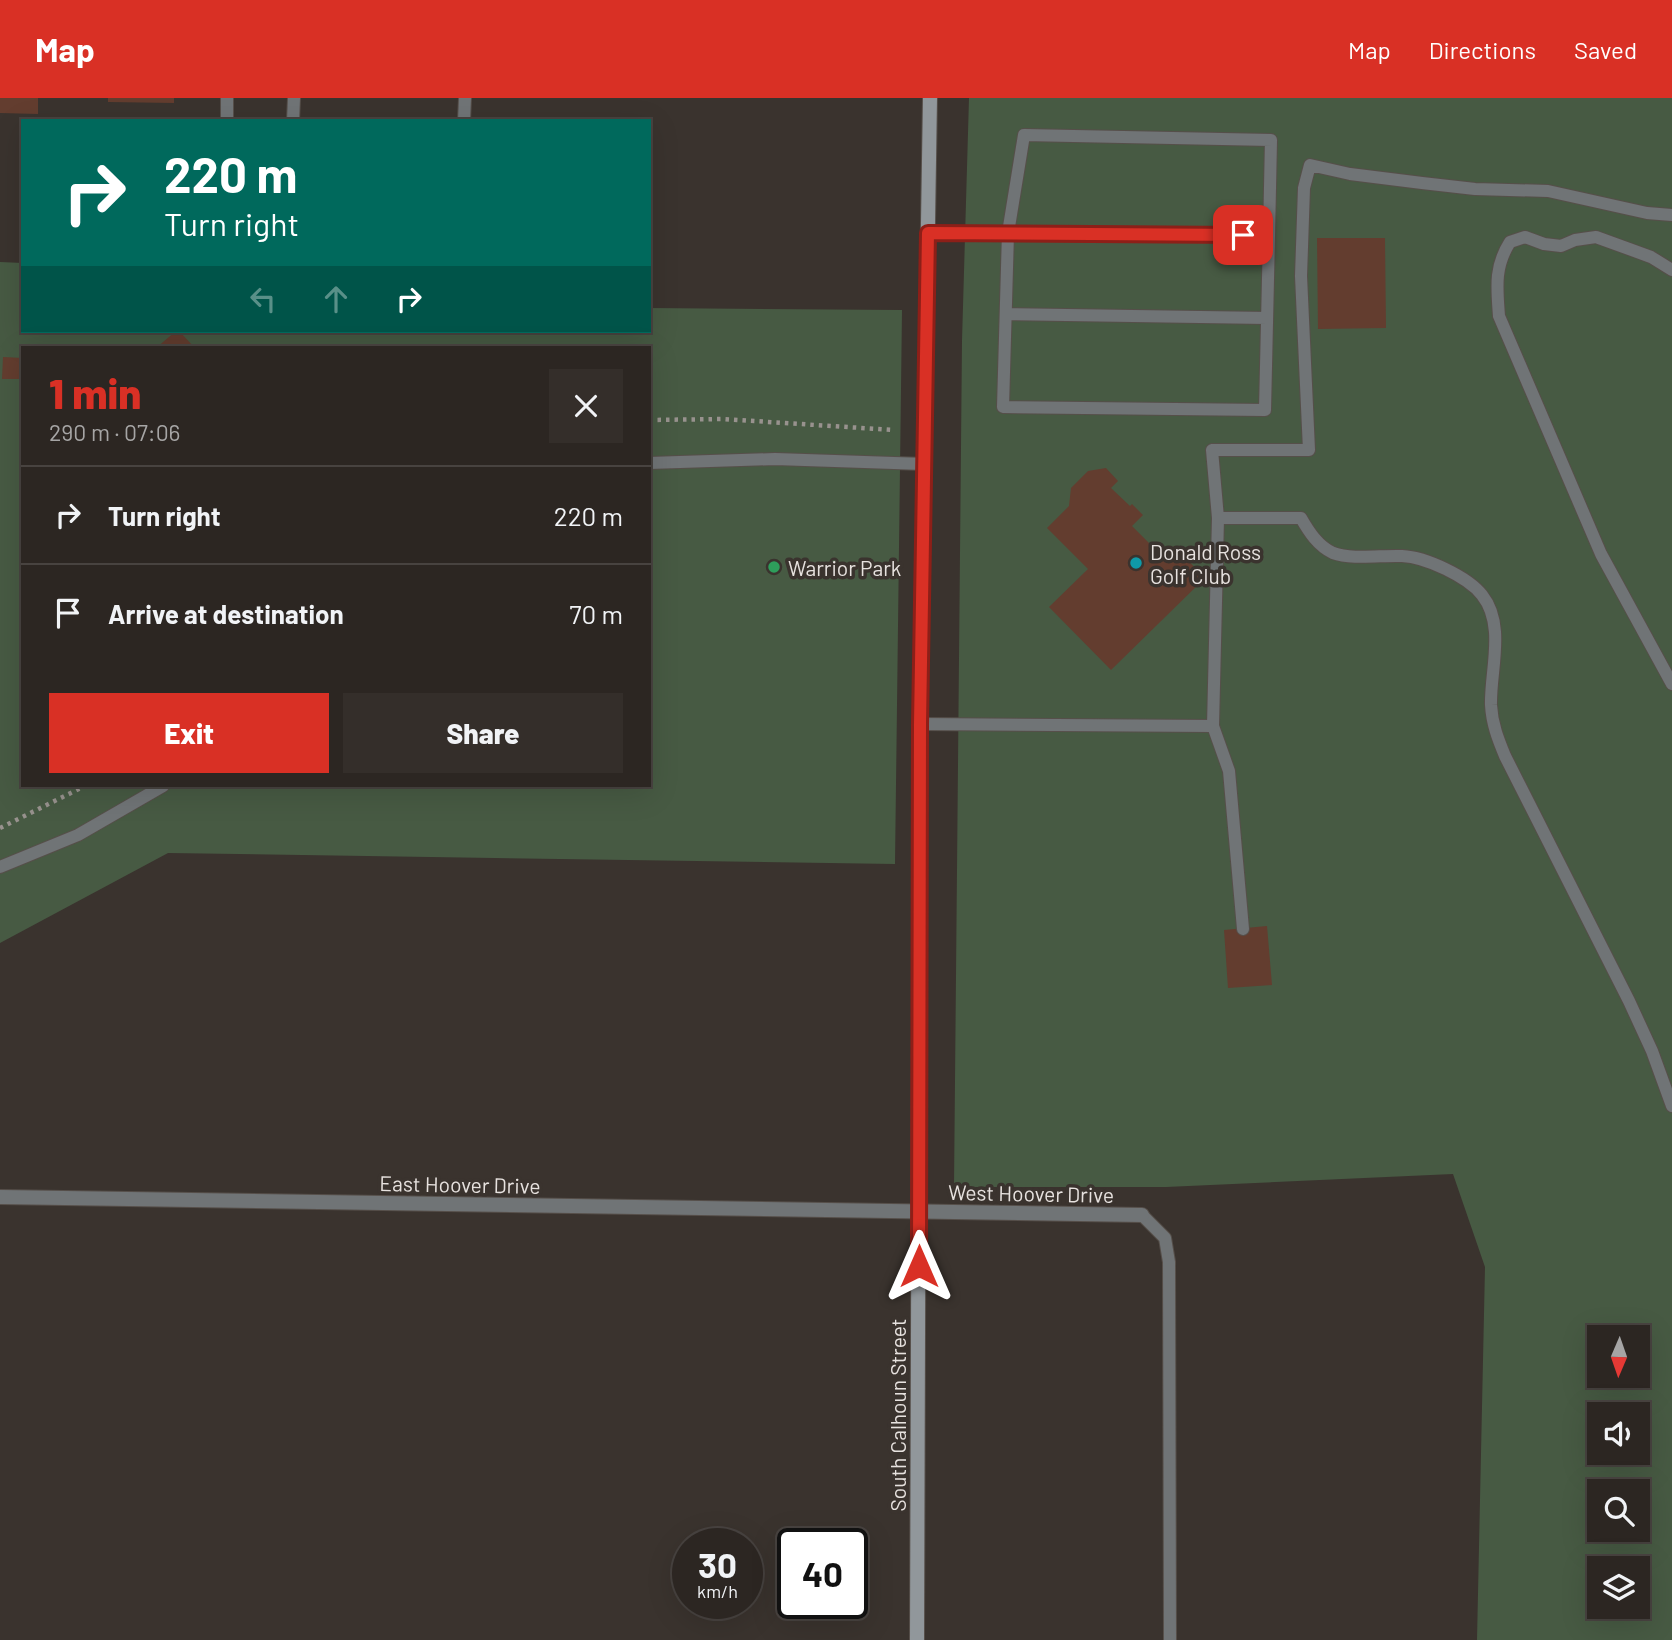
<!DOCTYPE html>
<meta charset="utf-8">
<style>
body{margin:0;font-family:Barlow,sans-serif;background:#342e2a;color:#f1f3f6;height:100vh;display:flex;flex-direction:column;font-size:26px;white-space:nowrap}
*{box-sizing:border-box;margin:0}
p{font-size:23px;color:#a6a5a5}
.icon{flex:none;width:38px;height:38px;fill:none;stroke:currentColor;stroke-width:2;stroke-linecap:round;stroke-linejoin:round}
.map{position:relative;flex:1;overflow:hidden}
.sheet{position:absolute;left:21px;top:248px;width:630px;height:441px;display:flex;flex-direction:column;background:#2c2622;border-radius:0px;box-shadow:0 7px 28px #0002,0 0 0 2px #484340}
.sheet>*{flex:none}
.guide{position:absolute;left:21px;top:21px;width:630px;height:214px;border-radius:0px;box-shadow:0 7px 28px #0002,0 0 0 2px #484340;background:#00695c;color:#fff;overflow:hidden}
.needle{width:46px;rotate:182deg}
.buttons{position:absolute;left:1587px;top:1227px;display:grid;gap:14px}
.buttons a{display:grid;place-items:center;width:63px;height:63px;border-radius:0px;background:#2c2622;box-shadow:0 7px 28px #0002,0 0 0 2px #484340;font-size:35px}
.speed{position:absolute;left:672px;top:1430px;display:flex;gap:14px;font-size:35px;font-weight:700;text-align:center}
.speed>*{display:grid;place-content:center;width:91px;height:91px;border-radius:50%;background:#2c2622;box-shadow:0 7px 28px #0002,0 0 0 2px #484340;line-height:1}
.speed small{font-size:18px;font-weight:400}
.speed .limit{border:4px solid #111;border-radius:10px;background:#fff;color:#111}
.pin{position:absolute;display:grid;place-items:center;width:60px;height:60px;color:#fff;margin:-30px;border-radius:14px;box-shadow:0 4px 10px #0006}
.me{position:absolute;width:77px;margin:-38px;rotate:0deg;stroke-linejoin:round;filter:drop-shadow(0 0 5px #0008)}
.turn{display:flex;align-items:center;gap:24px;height:147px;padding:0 28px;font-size:32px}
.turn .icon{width:91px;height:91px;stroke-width:2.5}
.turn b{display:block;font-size:49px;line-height:60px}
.lanes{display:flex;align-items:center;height:66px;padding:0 28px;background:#0003;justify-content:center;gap:35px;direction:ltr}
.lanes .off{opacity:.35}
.round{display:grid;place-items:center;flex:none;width:74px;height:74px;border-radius:0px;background:#342e2a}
.overview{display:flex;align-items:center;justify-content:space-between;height:119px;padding:0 28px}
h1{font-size:42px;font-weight:800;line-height:52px;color:#d93025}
.primary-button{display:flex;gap:14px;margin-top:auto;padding:14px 28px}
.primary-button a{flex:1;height:80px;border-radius:0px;background:#d93025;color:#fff;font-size:28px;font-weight:800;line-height:80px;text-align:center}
.primary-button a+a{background:#342e2a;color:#f1f3f6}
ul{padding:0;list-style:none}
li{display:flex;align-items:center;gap:21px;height:98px;padding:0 28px;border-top:2px solid #484340}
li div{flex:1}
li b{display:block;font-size:26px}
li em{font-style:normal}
header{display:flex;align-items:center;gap:42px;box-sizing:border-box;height:98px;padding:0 35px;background:#d93025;color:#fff}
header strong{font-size:33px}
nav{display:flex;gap:38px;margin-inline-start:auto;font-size:24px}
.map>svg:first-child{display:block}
.green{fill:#475a43;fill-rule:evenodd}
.building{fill:#633d2f}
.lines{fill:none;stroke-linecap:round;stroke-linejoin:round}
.lane-casing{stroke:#564f4a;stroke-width:14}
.street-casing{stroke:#564f4a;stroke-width:16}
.secondary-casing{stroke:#564f4a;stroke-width:16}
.path{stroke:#98928e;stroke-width:4.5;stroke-dasharray:3.5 5;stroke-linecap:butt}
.lane{stroke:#707476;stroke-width:12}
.street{stroke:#707476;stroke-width:14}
.secondary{stroke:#91979b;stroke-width:14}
.route-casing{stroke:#8d1f18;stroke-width:18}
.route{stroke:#d93025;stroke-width:12}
.culture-dot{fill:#0f9aa8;stroke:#3a332e;stroke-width:2.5}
.leisure-dot{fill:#2e9e5b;stroke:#3a332e;stroke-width:2.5}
.labels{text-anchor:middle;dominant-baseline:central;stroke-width:7;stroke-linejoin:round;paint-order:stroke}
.poi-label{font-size:21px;fill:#e7e2df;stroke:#3a332e;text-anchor:start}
.street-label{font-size:21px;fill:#e7e2df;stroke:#3a332e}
</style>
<header>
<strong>Map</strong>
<nav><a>Map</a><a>Directions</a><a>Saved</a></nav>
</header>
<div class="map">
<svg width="1672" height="1542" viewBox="0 0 1672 1542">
<rect width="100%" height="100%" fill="#3a332e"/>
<path class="green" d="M969 0H1672V1542H1477L1485 1169 1453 1076 1166 1089H954L962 243ZM1600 1239H1638V1278H1600ZM1600 1316H1638V1354H1600ZM1600 1393H1638V1432H1600ZM1600 1470H1638V1508H1600Z
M0 164 23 165V233H649V210L902 212 895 766 168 755 0 845ZM23 250H649V688H23Z"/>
<path class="building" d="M0 0H38V16L0 15Z
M108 0H174V5L108 4Z
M1317 140H1385L1386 230 1318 231Z
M176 233H179L195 250H156Z
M3 259 23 260V281H2Z
M1106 370 1118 383 1111 390 1130 408 1132 406 1143 417 1132 428 1163 459 1174 448 1205 480 1111 572 1049 509 1088 471 1047 430 1069 408 1071 390 1088 373Z
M1267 828 1272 887 1228 890 1224 832Z"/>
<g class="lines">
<g class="lane-casing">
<path id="lane" d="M227 23V0
M293 23 294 0
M464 23 465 0
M928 135 1269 137 1271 42 1024 37 1008 135 1003 309 1265 312 1269 137
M1672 172 1651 159 1596 139 1575 142 1561 148 1544 146 1525 139 1510 144C1494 169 1497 190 1499 218L1601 456 1672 586
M1006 216 1267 220
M649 365 775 361 924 366
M1218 420H1301C1309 434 1318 448 1333 455 1352 462 1382 457 1402 458 1426 459 1468 479 1482 497 1506 527 1490 573 1491 607 1492 626 1498 641 1505 658L1629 903 1652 953 1672 1008
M920 626 1213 628
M0 769 78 737 163 688
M1243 831 1229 673 1213 628 1218 420 1212 352H1309L1301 178 1304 90 1310 67 1350 76 1422 85 1475 91 1548 93 1647 115 1672 117
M1142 1117 1165 1140 1169 1164 1170 1542"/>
</g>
<g class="street-casing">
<path id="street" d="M0 1099 1142 1117"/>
</g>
<g class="secondary-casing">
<path id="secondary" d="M917 1542 920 626 930 0"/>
</g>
<path class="path" d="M649 322 723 321 893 332
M0 730 85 688"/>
<use href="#lane" class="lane"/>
<use href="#street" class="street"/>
<use href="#secondary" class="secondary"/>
</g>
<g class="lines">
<g class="route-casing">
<path id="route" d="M919 1168 920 626 928 135 1243 137"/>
</g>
<use href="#route" class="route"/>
</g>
<circle class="culture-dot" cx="1136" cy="465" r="7"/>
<circle class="leisure-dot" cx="774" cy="469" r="7"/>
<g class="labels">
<g class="poi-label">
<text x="1150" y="453">Donald Ross<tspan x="1150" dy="24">Golf Club</tspan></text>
<text x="788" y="469">Warrior Park</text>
</g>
<g class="street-label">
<text transform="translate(460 1086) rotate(1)">East Hoover Drive</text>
<text transform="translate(1031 1095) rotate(1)">West Hoover Drive</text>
<text transform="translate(897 1317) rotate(-90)">South Calhoun Street</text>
</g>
</g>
</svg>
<div class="buttons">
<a><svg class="needle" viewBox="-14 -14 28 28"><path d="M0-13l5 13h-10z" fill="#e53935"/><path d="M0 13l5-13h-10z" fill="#a6a5a5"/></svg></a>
<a><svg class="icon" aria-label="sound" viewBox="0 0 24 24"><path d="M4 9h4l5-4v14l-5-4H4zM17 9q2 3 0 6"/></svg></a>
<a><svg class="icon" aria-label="search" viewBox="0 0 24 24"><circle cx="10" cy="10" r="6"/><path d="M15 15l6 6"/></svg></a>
<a><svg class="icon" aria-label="layers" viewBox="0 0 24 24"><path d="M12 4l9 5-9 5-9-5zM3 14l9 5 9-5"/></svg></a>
</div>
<div class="speed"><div>30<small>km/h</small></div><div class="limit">40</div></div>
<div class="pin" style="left:1243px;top:137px;background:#d93025"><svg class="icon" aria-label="arrive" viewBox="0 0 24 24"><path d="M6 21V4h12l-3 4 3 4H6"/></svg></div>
<svg class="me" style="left:919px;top:1168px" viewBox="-20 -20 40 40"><path d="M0-17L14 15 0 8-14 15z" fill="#d93025" stroke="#fff" stroke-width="4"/></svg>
<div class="guide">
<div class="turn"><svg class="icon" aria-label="right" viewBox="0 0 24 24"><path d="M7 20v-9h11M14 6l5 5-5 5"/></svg><div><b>220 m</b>Turn right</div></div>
<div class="lanes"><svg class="icon off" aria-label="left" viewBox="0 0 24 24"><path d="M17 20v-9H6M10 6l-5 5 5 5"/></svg><svg class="icon off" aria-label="ahead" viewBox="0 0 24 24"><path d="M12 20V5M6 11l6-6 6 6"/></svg><svg class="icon" aria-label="right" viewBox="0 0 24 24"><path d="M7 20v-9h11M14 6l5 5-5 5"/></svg></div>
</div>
<section class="sheet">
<div class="overview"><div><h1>1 min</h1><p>290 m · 07:06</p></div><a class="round"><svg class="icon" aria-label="close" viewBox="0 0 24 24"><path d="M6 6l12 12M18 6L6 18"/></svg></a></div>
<ul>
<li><svg class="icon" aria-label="right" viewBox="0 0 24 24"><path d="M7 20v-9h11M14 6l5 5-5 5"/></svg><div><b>Turn right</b></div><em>220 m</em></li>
<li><svg class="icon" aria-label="arrive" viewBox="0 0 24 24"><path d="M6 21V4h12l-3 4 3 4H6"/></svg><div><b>Arrive at destination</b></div><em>70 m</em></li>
</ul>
<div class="primary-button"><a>Exit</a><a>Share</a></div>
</section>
</div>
